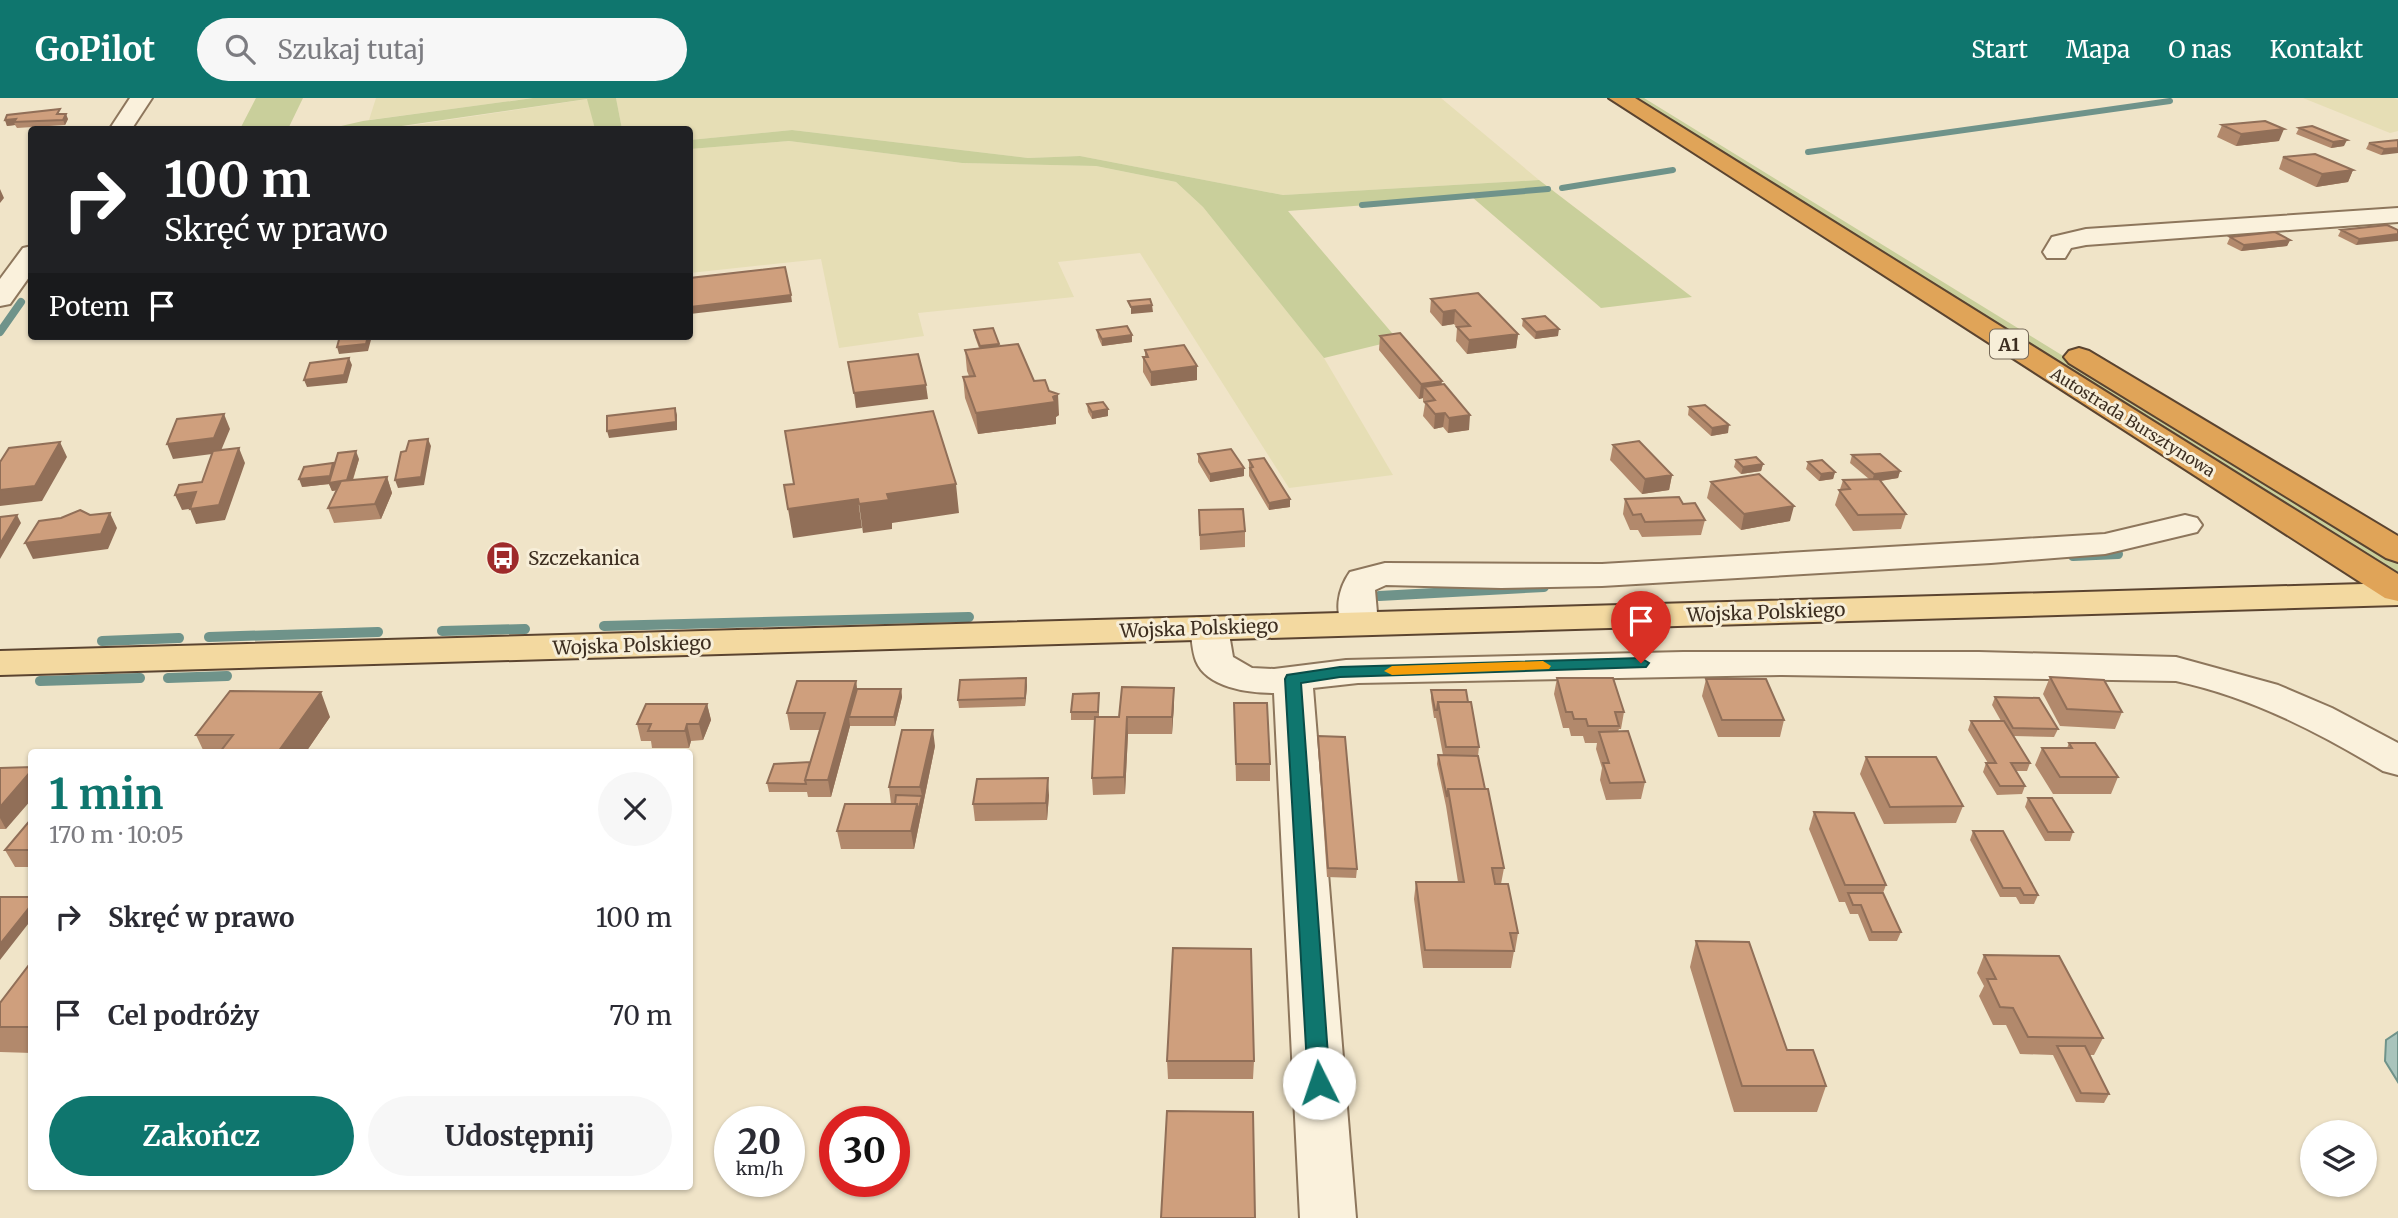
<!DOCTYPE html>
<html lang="pl">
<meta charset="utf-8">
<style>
body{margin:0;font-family:Merriweather,serif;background:#f7f7f7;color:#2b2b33;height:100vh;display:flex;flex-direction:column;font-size:26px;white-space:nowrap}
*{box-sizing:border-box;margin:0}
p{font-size:23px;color:#7c7c81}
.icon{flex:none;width:38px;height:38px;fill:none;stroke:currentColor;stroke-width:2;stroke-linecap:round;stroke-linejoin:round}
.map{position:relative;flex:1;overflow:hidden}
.sheet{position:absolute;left:28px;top:651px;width:665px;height:441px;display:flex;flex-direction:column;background:#fff;border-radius:7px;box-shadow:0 2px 5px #0004}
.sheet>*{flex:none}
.guide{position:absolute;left:28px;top:28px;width:665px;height:214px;border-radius:7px;box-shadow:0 2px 5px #0004;background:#202124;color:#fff;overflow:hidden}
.fabs{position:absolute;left:2300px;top:1022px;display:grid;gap:14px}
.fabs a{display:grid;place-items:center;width:77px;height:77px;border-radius:50%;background:#fff;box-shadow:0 2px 5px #0004;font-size:35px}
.speed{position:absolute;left:714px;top:1008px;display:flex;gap:14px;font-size:35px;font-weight:700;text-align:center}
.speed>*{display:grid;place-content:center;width:91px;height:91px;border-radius:50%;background:#fff;box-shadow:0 2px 5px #0004;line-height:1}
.speed small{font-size:18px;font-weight:400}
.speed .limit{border:10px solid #d22;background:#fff;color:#111}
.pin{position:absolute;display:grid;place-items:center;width:60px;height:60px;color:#fff;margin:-72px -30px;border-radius:50% 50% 50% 0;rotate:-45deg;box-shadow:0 0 7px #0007}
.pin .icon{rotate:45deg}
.me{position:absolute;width:77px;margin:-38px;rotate:356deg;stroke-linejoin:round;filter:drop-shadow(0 0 5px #0008)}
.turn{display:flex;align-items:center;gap:24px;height:147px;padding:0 21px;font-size:32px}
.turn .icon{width:91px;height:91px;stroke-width:2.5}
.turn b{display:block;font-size:49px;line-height:60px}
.then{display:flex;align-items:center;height:66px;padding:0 21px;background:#0003;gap:14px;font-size:26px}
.round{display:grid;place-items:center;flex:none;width:74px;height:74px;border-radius:37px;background:#f7f7f7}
.head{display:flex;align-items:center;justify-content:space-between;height:119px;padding:0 21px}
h1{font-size:42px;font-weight:700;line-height:52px;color:#0f766e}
.action{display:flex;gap:14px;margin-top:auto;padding:14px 21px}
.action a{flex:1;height:80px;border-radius:42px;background:#0f766e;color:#fff;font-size:28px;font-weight:700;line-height:80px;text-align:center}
.action a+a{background:#f7f7f7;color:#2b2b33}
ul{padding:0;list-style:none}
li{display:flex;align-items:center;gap:21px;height:98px;padding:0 21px}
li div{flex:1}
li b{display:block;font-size:26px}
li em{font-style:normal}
header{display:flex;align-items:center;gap:42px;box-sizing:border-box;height:98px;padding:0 35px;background:#0f766e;color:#fff}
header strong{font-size:33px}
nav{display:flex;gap:38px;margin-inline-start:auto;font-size:24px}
.search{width:490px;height:63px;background:#f7f7f7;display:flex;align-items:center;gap:18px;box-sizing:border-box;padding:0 24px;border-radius:38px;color:#7c7c81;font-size:26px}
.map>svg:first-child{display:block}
.farmland{fill:#e6deb5}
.green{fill:#c9cf9b}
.water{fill:#a9c4bc;stroke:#6f938a;stroke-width:2}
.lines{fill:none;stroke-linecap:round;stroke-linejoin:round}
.stream-far2{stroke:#6f938a;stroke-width:6}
.stream-far1{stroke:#6f938a;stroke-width:8}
.stream{stroke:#6f938a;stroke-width:10}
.minor-casing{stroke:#8d765c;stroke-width:4}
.major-casing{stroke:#5b4430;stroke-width:4}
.highway-casing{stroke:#5b4430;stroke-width:4}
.minor{fill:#faf1dc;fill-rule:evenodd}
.major{fill:#f3d9a0;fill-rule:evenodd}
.highway{fill:#e0a458;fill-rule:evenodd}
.wall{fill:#b2896c}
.shaded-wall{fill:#916f58}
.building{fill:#cf9f7d;stroke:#916f58;stroke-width:2}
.route{fill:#0f766e;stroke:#0a4d48;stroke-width:2}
.slow{fill:#f59e0b}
.labels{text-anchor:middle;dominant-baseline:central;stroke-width:6;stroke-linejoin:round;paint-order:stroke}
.far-street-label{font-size:16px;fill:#3d2e20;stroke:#f7eed8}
.shield{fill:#f7eed8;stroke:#756857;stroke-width:2}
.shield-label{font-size:18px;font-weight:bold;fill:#3d2e20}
.poi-label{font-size:19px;fill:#3d2e20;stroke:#f7eed8;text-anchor:start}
.street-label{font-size:19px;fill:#3d2e20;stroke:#f7eed8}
</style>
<header>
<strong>GoPilot</strong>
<div class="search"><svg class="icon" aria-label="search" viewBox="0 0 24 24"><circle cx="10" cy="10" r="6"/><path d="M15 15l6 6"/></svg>Szukaj tutaj</div>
<nav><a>Start</a><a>Mapa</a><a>O nas</a><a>Kontakt</a></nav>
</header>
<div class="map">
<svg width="2398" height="1120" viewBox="0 0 2398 1120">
<rect width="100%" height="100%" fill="#f0e4c8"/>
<path class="farmland" d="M376 0H533L369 22Z
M616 0H1441L1539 82 1283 97 1080 58 1028 60 792 32 690 42V32L622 31Z
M2303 0H2394L2398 2V33L2390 35Z
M588 1 595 31 381 32Z
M789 43 962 65 1096 68 1176 84 1203 109 1324 260 1393 377 1289 390 1140 155 1058 164 1074 199 918 215 924 238 839 250 821 161 690 175V51Z"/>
<path class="green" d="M256 0H303L288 31 241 29Z
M533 0H616L622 31H595L587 1 381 31H328L363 23Z
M1631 0H1644L2398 464V478Z
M792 32 1028 60 1080 58 1283 97 1539 82 1692 199 1601 210 1472 99 1288 113 1398 242 1324 260 1203 109 1176 84 1096 68 962 65 789 43 690 51V42Z"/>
<path class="water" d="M2398 934V984L2385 963 2386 942Z"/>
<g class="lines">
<path class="stream-far2" d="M1808 54 2170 3
M1562 90 1673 72
M1362 107 1548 91"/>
<path class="stream-far1" d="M0 234 21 204"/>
<path class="stream" d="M2073 458 2118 456
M1379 498 1544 489
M604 528 969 519
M442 533 525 531
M209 539 378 534
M102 543 179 540
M168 580 227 578
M40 583 140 580"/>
<g class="minor-casing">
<path id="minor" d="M130 0H152L131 32H109Z
M2398 110V124L2086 147 2071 150 2065 160H2047L2043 154 2052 139 2086 131Z
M32 148V175L10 206 0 208V181L23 150Z
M2185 417 2197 420 2202 427 2197 434 2105 456 1991 465 1602 488 1501 490 1386 487 1375 492 1378 526 1372 534 1359 537 1346 534C1333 515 1338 491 1350 474L1385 465 1602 466 1991 443 2105 436Z
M1209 519 1222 522 1228 530 1233 559 1252 570 1274 571 1346 562 1683 554H1979L2176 559 2278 587 2332 610 2398 645V677L2383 673C2318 634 2251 599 2176 583L1782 577 1358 585 1313 590 1356 1120H1300L1274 595C1249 595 1207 590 1196 563 1192 553 1192 540 1190 530L1196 522Z"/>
</g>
<g class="major-casing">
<path id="major" d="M2398 485V507L0 577V553Z"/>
</g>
<g class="highway-casing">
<path id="highway" d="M1609 0H1635L2398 476V503L2385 500Z
M2079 250 2089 253 2398 438V464L2386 460 2069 265 2064 259 2069 253Z"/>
</g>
<use href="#minor" class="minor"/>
<use href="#major" class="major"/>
<use href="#highway" class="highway"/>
</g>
<path class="wall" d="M62 16 68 21 65 27 17 30 15 27 7 28 5 22Z
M2222 27 2279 43 2236 48 2217 39Z
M2299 30 2344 48 2331 50 2296 36Z
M2398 42 2381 57 2366 51 2369 45Z
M2283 59 2353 72 2348 84 2316 89 2279 71Z
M2341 132H2398L2356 147 2338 138Z
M2230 139 2290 142 2287 148 2241 153 2227 146Z
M1431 201 1518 236 1516 250 1467 256 1456 243 1457 230 1454 226 1442 228 1430 214Z
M1523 221 1558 238 1535 241 1522 228Z
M974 232 999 248 1034 283 1059 317 1056 319V326L978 336 965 300 963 279 969 278 967 273 965 252 979 250 975 239Z
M1097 232 1132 244 1102 248 1098 239Z
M1380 238 1442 287 1469 332 1448 335 1443 329 1434 331 1423 318 1425 306 1423 304V300L1419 301 1379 252Z
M1145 252 1197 282 1151 288 1143 274V259H1145Z
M1087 306 1108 311V318L1092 321 1088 314Z
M1689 309 1728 335 1711 338 1688 317Z
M1613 347 1672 377 1669 392 1642 396 1610 362Z
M1198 356 1244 370V378L1210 384 1198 364Z
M1852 357 1900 373 1898 380 1881 383 1906 416 1901 431 1853 433 1835 407 1843 382 1869 381 1850 365Z
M359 361 353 382 387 379 392 395 381 421 334 425 328 410 337 392 332 393 329 386 302 389 334 369Z
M1249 362 1290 409 1269 412 1249 378Z
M1736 362 1763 366 1761 373 1741 376 1734 369Z
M1808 364 1835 374 1833 381 1819 383 1806 371Z
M1711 384 1790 423 1741 432 1707 400Z
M1625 401 1683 406 1705 422 1701 437 1642 439 1638 432H1630L1623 416Z
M1199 412 1245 433V449L1200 452Z
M2050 579 2122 614 2115 631 2060 628 2043 596Z
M1026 580 1027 588 1025 608 959 610 958 602Z
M1557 580 1624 614 1621 631H1619L1618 633 1645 684 1641 701 1606 702 1600 682 1602 670 1596 651 1597 645H1585L1583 638H1571L1569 630H1563L1554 596Z
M1706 581 1784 622 1780 639H1718L1702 598Z
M856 583 857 591H901L902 599 895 628H850L831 699H808L807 694H769L767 685 810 664 820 632H790L787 615Z
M1431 592 1479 649 1478 658 1485 691 1504 770 1501 786 1518 835 1515 853H1514L1511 870H1423L1414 801 1416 784H1458L1446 708 1437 666 1438 657H1443L1436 620H1434L1431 601Z
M1099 595V619H1119L1174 606 1172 636H1128L1125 696 1093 697 1092 680 1095 622H1071V614Z
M1995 599 2058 631 2054 639 2014 638 2030 665 2027 673H2016L2025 688 2022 696 1997 697 1983 674 1986 665H1988L1968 632 1971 623H2001L1992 607Z
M1234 605 1270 666V683H1236Z
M707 606 711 622 703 642 691 643 689 650H652L651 643H641L637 626Z
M330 619 306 654H204L196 637Z
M1318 638 1357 771 1356 780 1327 779 1318 647Z
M2069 645 2118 679 2111 696H2053L2035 667 2042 650H2067Z
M935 648 914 751H841L837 733 891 706 889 689Z
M1866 659 1963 708 1956 725 1884 726 1860 676Z
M0 670 6 731H0Z
M1049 697 1047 722 975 723 973 706Z
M2028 700 2073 734 2070 743H2045L2025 709Z
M1814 714 1886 787 1883 795 1901 834 1897 843H1869L1858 816H1850L1845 804H1839L1809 731Z
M32 720V769H15L5 752Z
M1973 733 2038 797 2034 806H2020L2016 799H2000L1970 742Z
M1696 843 1787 952 1826 988 1817 1014H1734L1690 869Z
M1984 857 2103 940 2094 957H2089L2109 996 2104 1005 2076 1004 2053 957 2020 956 2006 927H1993L1979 898 1984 888 1977 875Z
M32 863V955L0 954V905Z
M1167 963H1254L1253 981H1168Z"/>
<path class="shaded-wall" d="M66 16 68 21 65 27 63 22Z
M16 21 14 24 15 27 7 28 5 22Z
M2284 31 2279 43 2236 48 2241 36Z
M2347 42 2344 48 2331 50 2333 44Z
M2398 50V55L2381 57 2384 51Z
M2353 72 2348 84 2316 89 2322 76Z
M0 91 4 100 0 105Z
M2398 136V143L2356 147 2359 141Z
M2290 142 2287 148 2241 153 2244 147Z
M791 197 792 204 690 216V209Z
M1152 207 1153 214 1131 216V209Z
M1455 212 1454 226 1442 228 1443 214Z
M1559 231 1558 238 1535 241 1536 234Z
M1518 236 1516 250 1467 256 1469 242Z
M1132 237V244L1102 248V241Z
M368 238H372L368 253 339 256 337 249Z
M999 246 1000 253 981 255 980 248Z
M349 260 352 267 347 285 307 289 304 282Z
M1197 268V282L1151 288V274Z
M1442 283 1440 298 1424 289 1423 300 1419 301 1421 286Z
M926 287 928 301 856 310 854 295Z
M1058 296 1059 317 1056 319V326L978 336 976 315 1053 299Z
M675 310 677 317V332L609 340 607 333Z
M1108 311V318L1092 321V314Z
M1445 315 1443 329 1434 331 1435 316Z
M224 316 230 331 220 355 173 361 167 346Z
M1470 317 1469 332 1448 335 1449 320Z
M1729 327 1728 335 1711 338 1712 330Z
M428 341 431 348 424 387 398 390 395 382Z
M60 344 67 359 42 403 0 408V392Z
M239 350 245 365 225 422 196 426 190 411Z
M356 353 359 361 350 390 332 393 329 386 302 389 299 381 333 365 336 373Z
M1763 366 1761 373 1741 376 1743 369Z
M1244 370V378L1210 384V376Z
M1900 373 1898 380 1872 384 1874 376Z
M1835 374 1833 381 1819 383 1821 376Z
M1672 377 1669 392 1642 396 1645 381Z
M387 379 392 395 381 421 375 406Z
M956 386 959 415 892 425V431L863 435 859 406 887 396Z
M196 394 203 409 182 412 175 397Z
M858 401 862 430 793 440 788 411Z
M1290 401V409L1269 412V405Z
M1794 408 1790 423 1741 432 1744 416Z
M110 415 117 430 108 451 33 461 25 445Z
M17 417 21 425 0 461V446Z
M1026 580 1027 588 1025 608V600Z
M856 583 858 599 849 619 850 628 831 699 828 682Z
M1174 590V606L1172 636V619Z
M901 591 902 599 895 628 894 619Z
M321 594 330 619 306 654H278Z
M707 606 711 622 703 642 699 626Z
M1127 619 1128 636 1125 696 1124 679Z
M687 626 691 643 689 650 685 633Z
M933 632 935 648 914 751 911 733 917 706 922 698 920 689Z
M32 672V701L6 731 0 720V709Z
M1048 680 1049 697 1047 722 1046 705Z
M32 806V821L0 862V846Z"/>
<path class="building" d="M60 11 57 16H66L63 22 14 24 16 21 5 22 7 17Z
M2265 23 2284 31 2241 36 2222 27Z
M2312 28 2347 42 2333 44 2299 30Z
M2398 42V50L2384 51 2369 45Z
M2315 56 2353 72 2322 76 2283 59Z
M2387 127 2398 132V136L2359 141 2341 132Z
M2275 134 2290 142 2244 147 2230 139Z
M785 169 791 197 690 209V180Z
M1478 195 1518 236 1469 242 1457 229 1470 228 1455 212 1443 214 1431 201Z
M1150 201 1152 207 1131 209 1128 203Z
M1545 218 1559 231 1536 234 1523 221Z
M1127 228 1132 237 1102 241 1097 232Z
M993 230 999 246 980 248 974 232Z
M1400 235 1442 283 1421 286 1380 238Z
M340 238H368L366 246 337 249Z
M1018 246 1034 283 1045 282 1049 293 1058 296 1053 299 1055 304 976 315 963 279 975 278 965 252Z
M1184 247 1197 268 1151 274 1143 259H1148L1145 252Z
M918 256 926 287 854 295 848 264Z
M349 260 344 277 304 282 310 265Z
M1444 286 1470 317 1449 320 1445 315 1435 316 1425 304 1435 302 1424 289Z
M1103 304 1108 311 1092 314 1087 306Z
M1705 307 1729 327 1712 330 1689 309Z
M675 310 676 324 607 333V318Z
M933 313 956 386 887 396 889 402 859 406 858 401 788 411 784 387 794 386 785 333Z
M224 316 214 340 167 346 177 321Z
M428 341 421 379 395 382 401 354 406 353 409 343Z
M1639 343 1672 377 1645 381 1613 347Z
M60 344 35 388 0 392V364L9 350Z
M239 350 219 407 190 411 196 394 175 397 179 387 202 384 213 353Z
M1231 351 1244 370 1210 376 1198 356Z
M356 353 347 382 329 385 338 355Z
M1880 356 1900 373 1874 376 1852 357Z
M1756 359 1763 366 1743 369 1736 362Z
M1264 360 1290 401 1269 405 1250 370 1253 369 1249 362Z
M1822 362 1835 374 1821 376 1808 364Z
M333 365 330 378 299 381 304 369Z
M1759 376 1794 408 1744 416 1711 384Z
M387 379 375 406 328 410 341 383Z
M1879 381 1906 416 1858 417 1839 392 1850 391 1843 382Z
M1679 399 1683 406 1695 405 1705 422 1645 424 1641 416 1633 417 1625 401Z
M1243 411 1245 433 1200 437 1199 412Z
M80 412 90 417 110 415 101 436 25 445 39 423 61 420Z
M17 417 0 446V419Z
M2050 579 2104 582 2122 614 2067 611Z
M1026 580 1025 600 958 602 960 582Z
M1557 580H1613L1624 614H1615L1619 628H1588L1586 621H1574L1572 614H1566Z
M1706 581H1766L1784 622H1722Z
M797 583H856L828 682H805L825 615H787Z
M1122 589 1174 590 1172 619H1127L1124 679 1092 680 1095 619H1119Z
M857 591H901L894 619H849Z
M1431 592H1466L1468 604H1438L1437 612H1435Z
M230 593 321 594 278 654H220L233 637H196Z
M1099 595 1098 614H1071L1073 596Z
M1995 599 2039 600 2058 631 2013 630Z
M1438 604H1471L1479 649H1446Z
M1234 605H1267L1270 666H1236Z
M646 606H707L699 626H687L685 633H648L651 626H637Z
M1971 623H2004L2030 665H2011L2025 688H2000L1986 665H1996Z
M902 632H933L920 689H889Z
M1628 633 1645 684 1610 685 1603 665H1609L1599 634Z
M1318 638 1345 639 1357 771 1328 770Z
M2069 645H2095L2118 679H2060L2042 650H2072Z
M1438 657 1478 658 1485 691H1448L1447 699Z
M1866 659H1936L1963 708 1890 709Z
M810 664 805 682 806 686 767 685 774 666Z
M32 669V672L0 709V670Z
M1048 680 1046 705 973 706 977 681Z
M1448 691H1488L1504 770H1492L1495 786H1508L1518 835H1510L1514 853 1425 852 1416 784H1464Z
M896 697 922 698 918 714 917 706H895Z
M2028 700H2052L2073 734H2048Z
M845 706H917L911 733H837Z
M1814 714 1854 715 1886 787H1845Z
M32 720V752H5Z
M1973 733H2003L2038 797H2024L2020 790H2003Z
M1848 795H1883L1901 834H1872L1861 807H1853Z
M0 799H32V806L0 846Z
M1696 843 1749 844 1787 952H1813L1826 988H1742Z
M1173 850 1251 851 1254 963H1167Z
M1984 857 2059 858 2103 940 2028 939 2013 910 2000 909 1987 881H1996Z
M32 863V929H0V905Z
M2057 948H2085L2109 996 2081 995Z
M1167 1013 1253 1014 1255 1120H1161Z"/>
<path class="route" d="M1641 560 1649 565 1646 569 1340 579 1301 585 1330 985 1327 991 1319 994 1312 991 1308 985 1285 581 1287 577 1340 569Z"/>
<path class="slow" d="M1543 563 1551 568 1549 571 1392 577 1384 573 1392 568Z"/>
<defs>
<g id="bus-disc" transform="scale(1.75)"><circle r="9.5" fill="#9e2a2b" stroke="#f7eed8"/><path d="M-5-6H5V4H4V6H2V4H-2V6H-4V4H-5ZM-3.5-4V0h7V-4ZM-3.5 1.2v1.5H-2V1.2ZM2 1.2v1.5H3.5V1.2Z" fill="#fff"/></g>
</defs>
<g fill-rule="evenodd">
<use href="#bus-disc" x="503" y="460"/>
</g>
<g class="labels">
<g class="far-street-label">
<text transform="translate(2133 324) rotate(32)">Autostrada Bursztynowa</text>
</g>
<rect class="shield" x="1990" y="231.5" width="38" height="29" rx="5"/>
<g class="shield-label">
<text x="2009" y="246">A1</text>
</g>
<g class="poi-label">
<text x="528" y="460">Szczekanica</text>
</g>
<g class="street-label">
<text transform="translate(1766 514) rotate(-2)">Wojska Polskiego</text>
<text transform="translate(1199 530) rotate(-2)">Wojska Polskiego</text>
<text transform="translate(632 547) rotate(-2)">Wojska Polskiego</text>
</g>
</g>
</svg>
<div class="fabs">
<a><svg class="icon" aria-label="layers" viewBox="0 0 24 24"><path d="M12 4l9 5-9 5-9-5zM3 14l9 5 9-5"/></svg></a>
</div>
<div class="speed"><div>20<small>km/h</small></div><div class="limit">30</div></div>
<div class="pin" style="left:1641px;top:565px;background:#d93025"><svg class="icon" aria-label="arrive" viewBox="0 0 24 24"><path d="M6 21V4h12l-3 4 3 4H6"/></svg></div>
<svg class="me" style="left:1319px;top:985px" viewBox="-20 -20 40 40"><circle r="19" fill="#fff"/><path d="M0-13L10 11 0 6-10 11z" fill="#0f766e"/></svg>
<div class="guide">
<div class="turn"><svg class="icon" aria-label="right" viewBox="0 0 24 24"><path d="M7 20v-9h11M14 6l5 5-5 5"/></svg><div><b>100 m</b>Skręć w prawo</div></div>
<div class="then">Potem<svg class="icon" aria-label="arrive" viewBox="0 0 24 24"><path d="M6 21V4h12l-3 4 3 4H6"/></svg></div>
</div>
<section class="sheet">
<div class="head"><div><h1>1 min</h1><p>170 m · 10:05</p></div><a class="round"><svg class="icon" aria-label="close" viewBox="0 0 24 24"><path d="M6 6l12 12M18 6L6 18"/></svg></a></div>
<ul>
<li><svg class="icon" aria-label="right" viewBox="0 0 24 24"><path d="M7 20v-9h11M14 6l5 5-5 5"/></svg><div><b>Skręć w prawo</b></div><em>100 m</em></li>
<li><svg class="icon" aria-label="arrive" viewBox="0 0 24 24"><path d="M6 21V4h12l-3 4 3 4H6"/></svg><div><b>Cel podróży</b></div><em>70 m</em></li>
</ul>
<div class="action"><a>Zakończ</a><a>Udostępnij</a></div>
</section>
</div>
